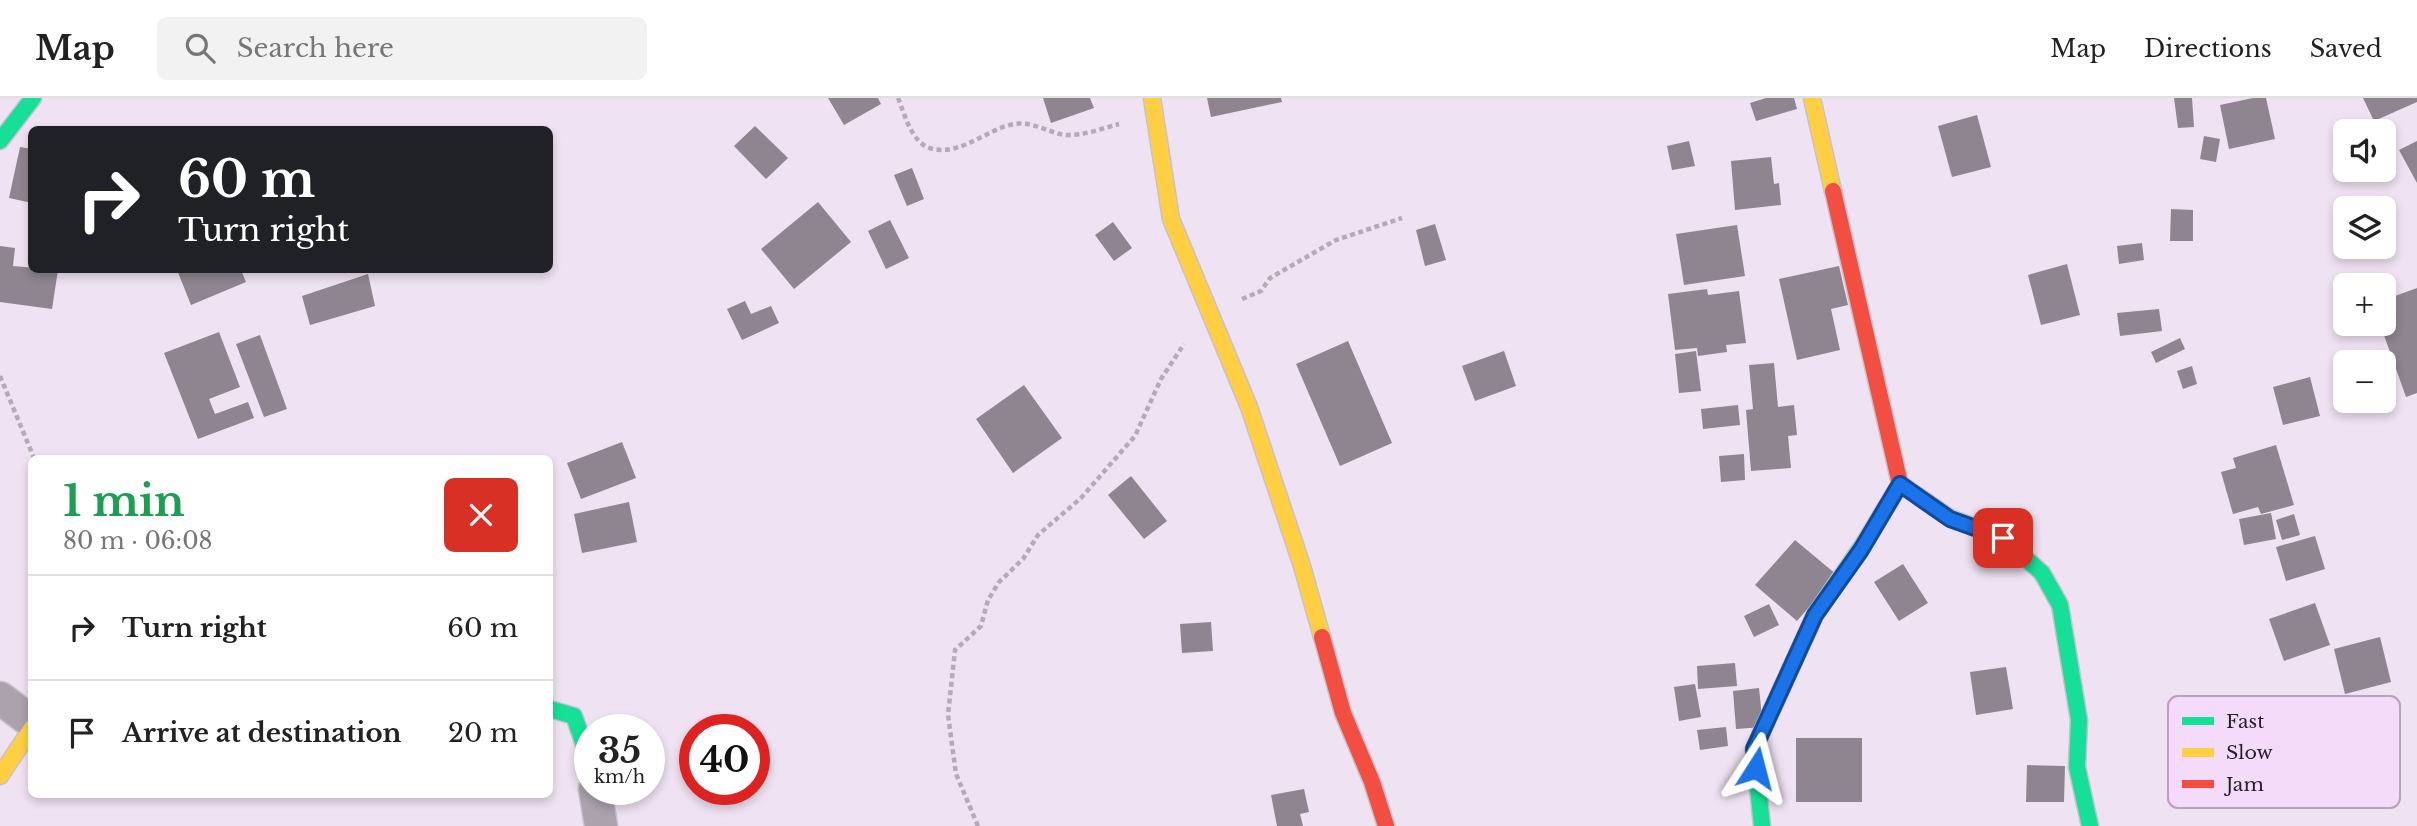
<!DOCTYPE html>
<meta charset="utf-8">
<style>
body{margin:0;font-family:"Libre Baskerville",serif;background:#f2f2f2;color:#222;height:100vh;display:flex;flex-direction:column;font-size:26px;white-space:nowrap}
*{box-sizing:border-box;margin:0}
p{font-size:23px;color:#767676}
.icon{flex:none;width:38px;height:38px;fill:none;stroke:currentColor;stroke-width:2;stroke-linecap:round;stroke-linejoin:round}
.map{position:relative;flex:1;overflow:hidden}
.details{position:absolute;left:28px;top:357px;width:525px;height:343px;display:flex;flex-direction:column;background:#fff;border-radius:10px;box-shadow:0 4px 10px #0003}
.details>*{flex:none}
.top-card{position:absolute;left:28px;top:28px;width:525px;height:147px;border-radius:10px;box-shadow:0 4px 10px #0003;background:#202124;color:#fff;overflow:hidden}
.controls{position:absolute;left:2333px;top:21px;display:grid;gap:14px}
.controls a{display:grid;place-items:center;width:63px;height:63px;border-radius:10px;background:#fff;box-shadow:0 4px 10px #0003;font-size:35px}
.speed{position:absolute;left:574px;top:616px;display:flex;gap:14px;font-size:35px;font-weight:700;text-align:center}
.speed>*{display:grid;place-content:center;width:91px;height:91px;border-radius:50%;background:#fff;box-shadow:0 4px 10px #0003;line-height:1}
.speed small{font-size:18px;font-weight:400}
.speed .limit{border:10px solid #d22;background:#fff;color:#111}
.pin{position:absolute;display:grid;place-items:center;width:60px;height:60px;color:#fff;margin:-30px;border-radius:14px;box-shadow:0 4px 10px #0006}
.me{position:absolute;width:77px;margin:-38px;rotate:9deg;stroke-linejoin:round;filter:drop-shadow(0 0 5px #0008)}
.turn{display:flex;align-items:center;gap:24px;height:147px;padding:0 35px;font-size:32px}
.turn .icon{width:91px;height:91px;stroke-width:2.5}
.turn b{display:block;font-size:49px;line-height:60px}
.round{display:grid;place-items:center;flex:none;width:74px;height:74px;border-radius:10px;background:#f2f2f2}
.summary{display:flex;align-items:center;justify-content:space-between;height:119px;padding:0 35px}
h1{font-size:42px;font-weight:700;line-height:52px;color:#1e9e55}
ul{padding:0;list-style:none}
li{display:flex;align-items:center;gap:21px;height:105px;padding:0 35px;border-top:2px solid #e0e0e0}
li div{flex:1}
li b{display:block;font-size:26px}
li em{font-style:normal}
header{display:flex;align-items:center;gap:42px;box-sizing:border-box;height:98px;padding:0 35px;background:#fff;border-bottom:2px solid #e0e0e0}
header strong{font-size:33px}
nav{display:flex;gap:38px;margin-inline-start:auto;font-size:24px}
.search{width:490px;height:63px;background:#f2f2f2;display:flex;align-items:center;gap:18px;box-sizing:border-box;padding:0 24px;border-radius:10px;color:#767676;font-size:26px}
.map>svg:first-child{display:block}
.building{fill:#8e8591}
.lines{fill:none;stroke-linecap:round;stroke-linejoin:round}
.street-casing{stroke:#cac0cc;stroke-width:35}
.fast-casing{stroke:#cac0cc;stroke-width:19}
.slow-casing{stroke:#cac0cc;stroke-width:19}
.jam-casing{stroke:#cac0cc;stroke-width:19}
.path{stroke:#b3abb6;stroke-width:4.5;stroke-dasharray:5 3.5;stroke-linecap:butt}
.street{stroke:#aba2ad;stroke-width:32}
.fast{stroke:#16e098;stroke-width:16}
.slow{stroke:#ffcf43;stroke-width:16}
.jam{stroke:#f24e42;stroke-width:16}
.route-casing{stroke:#114b97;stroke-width:18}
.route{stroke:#1a73e8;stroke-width:12}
.key{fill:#f3dbf9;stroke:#b6a2ba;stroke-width:2}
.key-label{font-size:19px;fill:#261e28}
</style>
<header>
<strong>Map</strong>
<div class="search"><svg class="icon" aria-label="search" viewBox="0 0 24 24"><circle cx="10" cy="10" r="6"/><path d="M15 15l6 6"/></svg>Search here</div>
<nav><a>Map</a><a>Directions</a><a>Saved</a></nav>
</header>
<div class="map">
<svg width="2417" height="728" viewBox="0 0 2417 728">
<rect width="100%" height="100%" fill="#efe2f2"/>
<path class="building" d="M828 0H878L881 6 844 27Z
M1043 0H1090L1094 10 1051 25Z
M1207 0H1281L1282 4 1211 19Z
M1766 0H1794L1797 11 1756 23 1750 5Z
M2174 0H2192L2194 29 2178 30Z
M2253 0H2266L2275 41 2229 51 2220 7Z
M2363 0H2417V4L2374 23Z
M1977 17 1991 69 1952 79 1938 28Z
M755 28 788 60 766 81 734 48Z
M2204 38 2220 41 2216 64 2200 61Z
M1689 43 1695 68 1672 72 1667 48Z
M2417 43V85L2399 52Z
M20 49 32 51V105L9 100Z
M1771 59 1774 86 1779 85 1781 107 1735 112 1731 63Z
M912 70 924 101 907 108 894 77Z
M818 104 851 144 794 191 761 151Z
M2171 111 2193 112V143H2170Z
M890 122 909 160 886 171 868 133Z
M1113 124 1132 150 1114 163 1095 137Z
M1435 126 1446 162 1425 168 1416 132Z
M1737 127 1745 178 1684 187 1676 136Z
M2142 145 2144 162 2119 166 2117 148Z
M0 148 15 150 13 168 58 172 52 211 0 204Z
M2067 166 2080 217 2041 227 2028 177Z
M1839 168 1848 207 1831 211 1840 252 1797 262 1779 181Z
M177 172H241L246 184 191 207Z
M368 176 375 208 310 227 302 198Z
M2417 190V295L2406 299 2380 226H2384V202Z
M1707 191 1708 197 1739 193 1746 245 1726 247 1727 254 1698 258 1697 250 1675 252 1668 196Z
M745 203 751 216 771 208 779 225 742 242 727 211Z
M2159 211 2162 233 2120 238 2117 215Z
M219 234 240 289 209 301 215 316 248 304 254 320 198 341 164 255Z
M260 237 287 311 264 319 236 246Z
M2180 240 2185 251 2156 265 2151 254Z
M1348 243 1392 345 1340 368 1296 266Z
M1504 253 1516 288 1475 303 1462 268Z
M1696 253 1701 293 1679 295 1675 256Z
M1774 265 1778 309 1794 307 1797 337 1788 338 1791 370 1751 373 1746 312 1753 311 1749 267Z
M2192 268 2197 286 2183 291 2177 273Z
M2310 279 2320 318 2283 327 2273 289Z
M1024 287 1062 340 1013 375 976 321Z
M1738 307 1740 327 1703 331 1701 311Z
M622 344 636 380 581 401 567 365Z
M2276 347 2294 407 2261 416 2258 409 2233 416 2221 374 2236 370 2233 360Z
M1744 356 1745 382 1721 384 1719 358Z
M1131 378 1167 423 1144 441 1108 397Z
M629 404 637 444 582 455 574 416Z
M2271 415 2276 441 2244 447 2239 421Z
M2294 416 2300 437 2282 442 2276 422Z
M2315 438 2325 471 2286 483 2276 449Z
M1795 442 1837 477 1797 523 1755 487Z
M1903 466 1928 505 1899 523 1874 484Z
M2315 505 2330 547 2284 563 2269 521Z
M1769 506 1779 527 1754 539 1744 518Z
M1211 524 1213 553 1182 555 1180 526Z
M2380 539 2391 584 2345 596 2334 551Z
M1735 565 1737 588 1698 591 1697 568Z
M2006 569 2013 611 1976 617 1970 574Z
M1695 586 1701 619 1679 623 1674 589Z
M1759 590 1763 629 1736 631 1733 593Z
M1726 629 1728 648 1700 652 1697 632Z
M1796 640H1862V704H1796Z
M2027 667 2065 668 2064 704H2026Z
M1304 691 1309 714 1300 716 1303 728H1277L1271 697Z"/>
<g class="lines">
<g class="street-casing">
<path id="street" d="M0 600 32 624
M595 691 601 728"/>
</g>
<g class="fast-casing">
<path id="fast" d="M0 43 33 0
M1900 386 1950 420 2003 440 2042 475 2060 507 2079 622 2077 669 2090 728
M550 611 574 618 590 664
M1762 728 1754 651 1815 517 1867 441"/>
</g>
<g class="slow-casing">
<path id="slow" d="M1152 0 1171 121 1249 309 1302 468 1322 539
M1812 0 1833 93
M0 678 32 630"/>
</g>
<g class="jam-casing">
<path id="jam" d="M1833 93 1900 386 1867 441
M1322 539 1343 615 1372 684 1386 728"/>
</g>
<path class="path" d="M898 0C905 17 912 47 933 51 962 57 987 31 1014 26 1034 23 1048 35 1066 37 1083 38 1103 30 1119 26
M1242 201 1261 193 1270 180 1336 142 1402 120
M0 278 34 360
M978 728 956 676 948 617 955 552 981 528 988 502 999 484 1023 461 1038 437 1081 400 1135 338 1161 281 1184 246"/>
<use href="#street" class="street"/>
<use href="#fast" class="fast"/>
<use href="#slow" class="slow"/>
<use href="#jam" class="jam"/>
</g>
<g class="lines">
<g class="route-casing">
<path id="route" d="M1756 670 1754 651 1815 517 1861 452 1900 386 1950 421 2003 440"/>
</g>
<use href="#route" class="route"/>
</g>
<rect x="2168" y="598" width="232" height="112" rx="10" class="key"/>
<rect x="2182" y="619" width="32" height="8" fill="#16e098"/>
<rect x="2182" y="650" width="32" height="9" fill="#ffcf43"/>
<rect x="2182" y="682" width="32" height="8" fill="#f24e42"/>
<g class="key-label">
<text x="2226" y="630">Fast</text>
<text x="2226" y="661">Slow</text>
<text x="2226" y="693">Jam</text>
</g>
</svg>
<div class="controls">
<a><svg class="icon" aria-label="sound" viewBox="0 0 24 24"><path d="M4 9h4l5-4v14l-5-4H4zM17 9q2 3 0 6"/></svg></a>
<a><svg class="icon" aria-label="layers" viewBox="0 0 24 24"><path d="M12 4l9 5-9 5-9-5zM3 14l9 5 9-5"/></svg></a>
<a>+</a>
<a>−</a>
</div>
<div class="speed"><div>35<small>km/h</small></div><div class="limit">40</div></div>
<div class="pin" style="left:2003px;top:440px;background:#d93025"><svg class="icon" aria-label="arrive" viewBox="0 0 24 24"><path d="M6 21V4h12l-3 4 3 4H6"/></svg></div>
<svg class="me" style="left:1756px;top:670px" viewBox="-20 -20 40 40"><path d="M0-17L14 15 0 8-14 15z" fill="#1a73e8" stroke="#fff" stroke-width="4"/></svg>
<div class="top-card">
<div class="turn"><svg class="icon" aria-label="right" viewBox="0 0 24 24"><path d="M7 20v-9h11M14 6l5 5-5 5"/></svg><div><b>60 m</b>Turn right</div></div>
</div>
<section class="details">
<div class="summary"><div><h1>1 min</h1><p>80 m · 06:08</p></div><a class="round" style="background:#d93025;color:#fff"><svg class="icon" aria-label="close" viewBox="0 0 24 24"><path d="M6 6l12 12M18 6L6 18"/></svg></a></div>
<ul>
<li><svg class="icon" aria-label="right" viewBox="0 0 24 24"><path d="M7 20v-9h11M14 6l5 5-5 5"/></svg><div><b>Turn right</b></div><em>60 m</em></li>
<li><svg class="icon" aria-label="arrive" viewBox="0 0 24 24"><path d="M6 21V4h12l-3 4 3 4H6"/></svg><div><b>Arrive at destination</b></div><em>20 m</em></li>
</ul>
</section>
</div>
